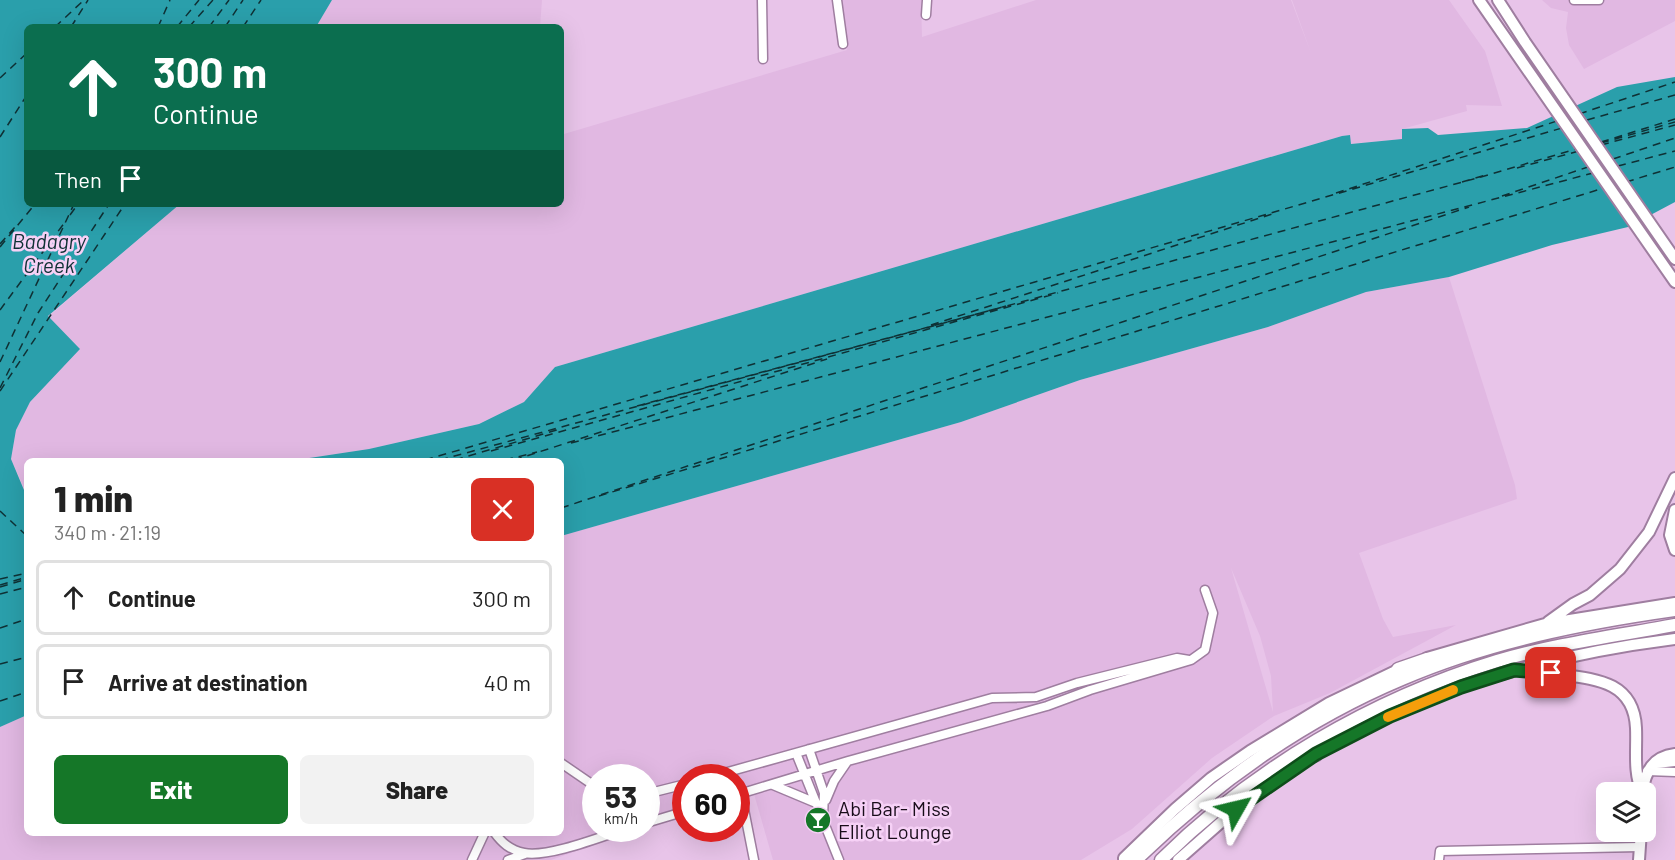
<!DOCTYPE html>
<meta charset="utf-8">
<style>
body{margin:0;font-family:Barlow,sans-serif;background:#f2f2f2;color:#222;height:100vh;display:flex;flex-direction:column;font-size:22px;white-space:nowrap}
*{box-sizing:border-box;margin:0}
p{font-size:20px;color:#767676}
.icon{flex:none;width:33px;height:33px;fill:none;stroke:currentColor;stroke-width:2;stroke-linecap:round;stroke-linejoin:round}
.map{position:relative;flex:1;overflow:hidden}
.panel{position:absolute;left:24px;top:458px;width:540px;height:378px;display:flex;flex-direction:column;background:#fff;border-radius:9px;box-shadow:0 6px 24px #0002}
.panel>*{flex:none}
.guide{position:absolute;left:24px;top:24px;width:540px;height:183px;border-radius:9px;box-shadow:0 6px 24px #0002;background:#0b6e4f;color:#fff;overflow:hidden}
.fabs{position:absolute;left:1596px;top:782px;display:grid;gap:12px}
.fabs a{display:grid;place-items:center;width:60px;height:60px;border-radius:9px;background:#fff;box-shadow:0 6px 24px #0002;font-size:30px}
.speed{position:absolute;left:582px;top:764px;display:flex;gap:12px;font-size:30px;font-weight:700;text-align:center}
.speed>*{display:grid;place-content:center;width:78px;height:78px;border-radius:50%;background:#fff;box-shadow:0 6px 24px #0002;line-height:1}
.speed small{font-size:15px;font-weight:400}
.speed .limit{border:9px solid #d22;background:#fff;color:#111}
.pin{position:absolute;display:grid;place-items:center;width:51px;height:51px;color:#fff;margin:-26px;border-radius:12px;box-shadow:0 3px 9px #0006}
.me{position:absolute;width:66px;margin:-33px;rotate:53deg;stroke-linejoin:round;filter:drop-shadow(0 0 4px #0008)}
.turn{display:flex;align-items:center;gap:21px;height:126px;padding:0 30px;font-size:27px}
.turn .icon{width:78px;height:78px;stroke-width:2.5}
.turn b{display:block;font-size:42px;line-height:51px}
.then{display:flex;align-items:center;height:57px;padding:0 30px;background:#0003;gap:12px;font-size:22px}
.round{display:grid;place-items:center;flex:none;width:63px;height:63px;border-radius:9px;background:#f2f2f2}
.headline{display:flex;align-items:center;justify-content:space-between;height:102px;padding:0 30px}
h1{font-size:36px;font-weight:800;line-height:45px}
.button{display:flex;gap:12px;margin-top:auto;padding:12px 30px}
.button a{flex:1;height:69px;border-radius:9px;background:#157728;color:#fff;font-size:24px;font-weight:800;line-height:69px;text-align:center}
.button a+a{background:#f2f2f2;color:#222}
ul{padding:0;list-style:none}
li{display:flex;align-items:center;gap:18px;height:75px;margin:0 12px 9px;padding:0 18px;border:3px solid #e0e0e0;border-radius:9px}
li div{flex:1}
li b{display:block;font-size:22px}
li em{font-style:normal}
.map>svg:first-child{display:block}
.built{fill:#e1b8e2;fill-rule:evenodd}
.water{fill:#2a9fab}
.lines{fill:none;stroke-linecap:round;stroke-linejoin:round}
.ferry{stroke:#0f3135;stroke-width:1.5;stroke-dasharray:8 6;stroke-linecap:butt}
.minor-casing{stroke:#9f7ea0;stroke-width:11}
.major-casing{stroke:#9f7ea0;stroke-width:14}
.highway-casing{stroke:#9f7ea0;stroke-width:15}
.minor{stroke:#fff;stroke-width:8}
.major{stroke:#fff;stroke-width:10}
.highway{stroke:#fff;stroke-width:12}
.route-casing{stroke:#0e4d1a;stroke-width:15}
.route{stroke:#157728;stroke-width:10}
.slow{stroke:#f59e0b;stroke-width:10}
.labels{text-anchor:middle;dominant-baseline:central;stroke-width:5;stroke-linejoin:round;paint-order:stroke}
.poi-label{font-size:20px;fill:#180c19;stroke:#f6d1f6;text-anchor:start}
.water-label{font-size:21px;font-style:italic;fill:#0f3135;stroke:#f6d1f6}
</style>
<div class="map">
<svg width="1675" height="860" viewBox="0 0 1675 860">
<rect width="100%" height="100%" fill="#e8c4e9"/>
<path class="built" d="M332 0H542L540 27H316Z
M837 0H921L922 37 1036 0H1291L1311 53 1292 0H1449L1485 51 1502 106 1466 105 1467 111 1402 129V139L1351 144 1349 135 1342 136 555 367 524 402 479 424 369 449 296 460H27V491L25 490 11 459 16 430 30 402 80 349 48 317 180 204H561V127L564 134 847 50Z
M1542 0H1675V21L1584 69 1569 45 1566 28 1568 12 1551 8Z
M1449 277 1515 485 1517 499 1359 553 1383 619 1393 637 1456 625 1330 693 1274 716 1212 758 1132 829 1081 860H773L752 787 737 793 736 777H686L685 812 647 826 646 777H596V828H642L551 860H0V727L27 715V832H561V536L961 422 1080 380 1268 327 1366 292ZM1231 568 1260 636 1271 676 1273 712Z"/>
<path class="water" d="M0 0H332L316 27H27V204H180L48 316 80 349 30 402 16 430 11 459 24 490 27 491V715L0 727Z
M1675 77V202L1628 227 1552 245 1449 277 1366 292 1268 327 1080 380 961 422 561 536V460H296L369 449 479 424 524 402 555 367 1342 136 1350 135 1351 144 1402 139V129L1428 128 1438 135 1527 128 1617 87Z"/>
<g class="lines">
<path class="ferry" d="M55 27 84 0
M71 27 88 0
M158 27 170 0
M177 27 199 0
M189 27 213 0
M209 27 229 0
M225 27 243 0
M243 27 261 0
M0 78 27 53
M1579 114 1675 82
M1587 120 1675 95
M0 137 27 95
M1601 142 1675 119
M1601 143 1675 122
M1601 145 1675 125
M1613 159 1675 138
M1618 166 1675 151
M1517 168 1579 151
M1462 182 1486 175
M1626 182 1675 167
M1336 193 1557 121
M1502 196 1588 167
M70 215 78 204
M0 244 15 227
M0 247 35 204
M0 310 65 222
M931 325 1272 214
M0 362 74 204
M0 388 38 313 109 204
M0 391 125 204
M637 406 1006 306
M571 443 1593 173
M491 451 1058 293
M425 460 1562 128
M440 460 1481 177 1576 149
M455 460 560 429
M505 460 537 452
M514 460 827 359
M599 496 1604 188
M561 508 1469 207
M0 511 27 536
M0 579 27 573
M0 585 27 577
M0 587 27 579
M0 594 27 587
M0 628 27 619
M0 664 27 657
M0 701 27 692"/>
<g class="minor-casing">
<path id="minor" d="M762 0 763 59
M837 0 843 44
M1574 0H1599
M926 15 927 0
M809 749 824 793 823 817
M796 753 839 860
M561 763 596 787
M1647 771 1675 772
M710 777 992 698 1036 697 1077 683 1177 658 1189 660
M773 785 816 803
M646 794 686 784
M741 794 754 860
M736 795 848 761 1047 706 1090 690 1191 660 1205 650 1213 613 1205 590
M826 800 834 781 847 762
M646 823 686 811
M494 832C502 843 510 850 524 853 548 858 603 836 628 828
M472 860 485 832
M508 860 525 854
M1439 860 1440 851 1640 847"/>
</g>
<g class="major-casing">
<path id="major" d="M1479 0 1675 282
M1498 0 1525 42 1675 259
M1675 510 1670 535 1675 550
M1548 622 1573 604 1590 595 1620 569 1649 532 1675 478
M1427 658 1545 624 1675 603
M1527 670C1539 671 1551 673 1563 675 1600 679 1634 684 1636 728 1637 750 1633 772 1642 792
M1308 759C1418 690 1548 655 1675 639
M1656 763 1675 761
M1642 792C1646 771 1652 757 1675 754
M1124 858 1175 809 1211 778 1250 751 1329 703 1404 667
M1178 860 1236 809 1287 773
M1639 860 1641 831"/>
</g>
<g class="highway-casing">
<path id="highway" d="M1398 669 1427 659 1446 660
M1291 761 1316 755
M1281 777 1298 757
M1125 860 1143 852
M1136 860C1213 785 1302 721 1402 679 1488 642 1583 623 1675 610
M1161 860C1254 768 1372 699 1497 661 1555 644 1616 636 1675 625"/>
</g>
<use href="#minor" class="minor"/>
<use href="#major" class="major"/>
<use href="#highway" class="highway"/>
</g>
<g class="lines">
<g class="route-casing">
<path id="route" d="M1236 809 1316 754 1390 716 1461 687 1514 670 1551 673"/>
</g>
<use href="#route" class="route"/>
<path class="slow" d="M1388 717 1453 690"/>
</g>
<defs>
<g id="bar-disc" transform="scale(1.35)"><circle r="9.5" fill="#157728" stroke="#f6d1f6"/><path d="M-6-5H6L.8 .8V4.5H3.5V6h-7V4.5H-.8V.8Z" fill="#fff"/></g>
</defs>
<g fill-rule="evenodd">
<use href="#bar-disc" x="818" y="820"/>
</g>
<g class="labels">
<g class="poi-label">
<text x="838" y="808">Abi Bar- Miss<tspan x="838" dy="23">Elliot Lounge</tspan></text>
</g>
<g class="water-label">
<text x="49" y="240">Badagry<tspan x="49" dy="24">Creek</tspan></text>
</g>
</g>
</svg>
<div class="fabs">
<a><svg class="icon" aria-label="layers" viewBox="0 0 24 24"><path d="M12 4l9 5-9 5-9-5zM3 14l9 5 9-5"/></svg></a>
</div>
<div class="speed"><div>53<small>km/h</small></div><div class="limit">60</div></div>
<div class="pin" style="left:1551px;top:673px;background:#d93025"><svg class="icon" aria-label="arrive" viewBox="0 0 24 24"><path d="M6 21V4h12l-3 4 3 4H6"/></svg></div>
<svg class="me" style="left:1236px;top:809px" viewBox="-20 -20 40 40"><path d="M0-17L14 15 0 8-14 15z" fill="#157728" stroke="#fff" stroke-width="4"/></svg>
<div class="guide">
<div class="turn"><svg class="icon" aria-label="ahead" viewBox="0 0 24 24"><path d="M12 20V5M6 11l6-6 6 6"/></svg><div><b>300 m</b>Continue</div></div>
<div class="then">Then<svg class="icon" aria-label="arrive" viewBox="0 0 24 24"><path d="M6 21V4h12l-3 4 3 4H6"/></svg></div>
</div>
<section class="panel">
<div class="headline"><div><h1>1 min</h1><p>340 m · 21:19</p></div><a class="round" style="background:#d93025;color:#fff"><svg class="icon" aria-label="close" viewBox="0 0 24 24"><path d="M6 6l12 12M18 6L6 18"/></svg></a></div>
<ul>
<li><svg class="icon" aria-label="ahead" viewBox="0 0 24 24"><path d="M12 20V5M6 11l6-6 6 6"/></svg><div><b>Continue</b></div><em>300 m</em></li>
<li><svg class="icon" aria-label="arrive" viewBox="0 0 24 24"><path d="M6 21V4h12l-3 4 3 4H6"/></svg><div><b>Arrive at destination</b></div><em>40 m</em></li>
</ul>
<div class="button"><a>Exit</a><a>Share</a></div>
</section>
</div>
